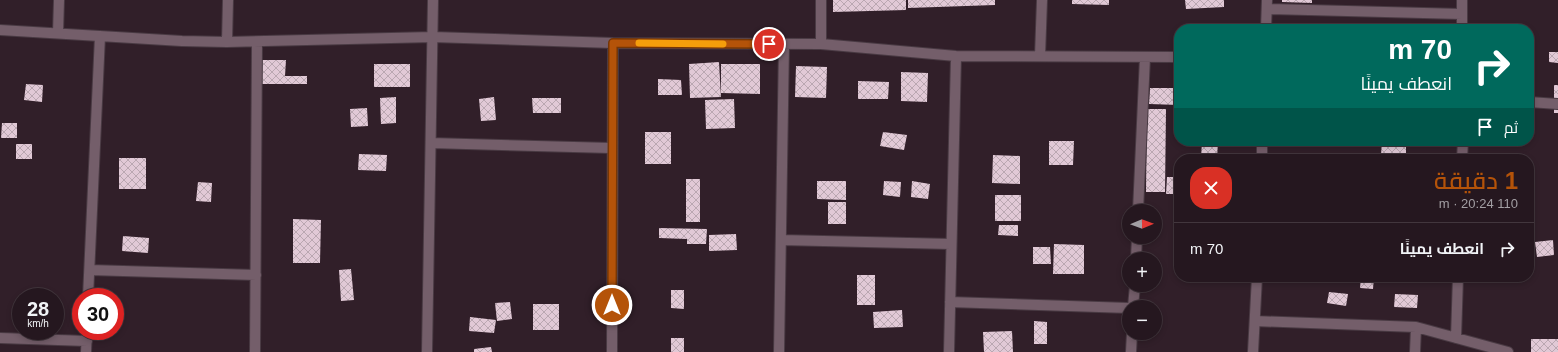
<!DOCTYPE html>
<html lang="ar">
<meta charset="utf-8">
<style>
body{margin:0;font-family:Arial,Cairo,sans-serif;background:#31242c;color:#f1f3f6;direction:rtl;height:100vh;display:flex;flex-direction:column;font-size:15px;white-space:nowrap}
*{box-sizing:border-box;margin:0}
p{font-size:13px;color:#a39fa4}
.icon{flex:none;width:22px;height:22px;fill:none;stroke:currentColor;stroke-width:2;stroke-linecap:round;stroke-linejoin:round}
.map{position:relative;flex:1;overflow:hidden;direction:ltr}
.sheet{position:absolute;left:1174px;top:154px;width:360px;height:128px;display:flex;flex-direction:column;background:#25171f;border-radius:16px;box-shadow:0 2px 6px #0003,0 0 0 1px #42363d;direction:rtl}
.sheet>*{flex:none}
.banner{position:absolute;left:1174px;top:24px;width:360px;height:122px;border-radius:16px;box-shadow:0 2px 6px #0003,0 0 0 1px #42363d;direction:rtl;background:#00695c;color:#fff;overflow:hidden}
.needle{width:26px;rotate:89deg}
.controls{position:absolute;left:1122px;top:204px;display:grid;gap:8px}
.controls a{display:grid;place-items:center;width:40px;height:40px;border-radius:50%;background:#25171f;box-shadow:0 2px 6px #0003,0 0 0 1px #42363d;font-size:20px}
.speed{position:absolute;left:12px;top:288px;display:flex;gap:8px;font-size:20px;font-weight:700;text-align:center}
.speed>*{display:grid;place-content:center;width:52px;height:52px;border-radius:50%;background:#25171f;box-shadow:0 2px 6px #0003,0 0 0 1px #42363d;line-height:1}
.speed small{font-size:10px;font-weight:400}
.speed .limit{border:6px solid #d22;background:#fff;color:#111}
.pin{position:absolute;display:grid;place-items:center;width:34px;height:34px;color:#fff;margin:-17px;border:2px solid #fff;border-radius:50%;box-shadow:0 1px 4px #0007}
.me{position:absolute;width:44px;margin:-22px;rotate:0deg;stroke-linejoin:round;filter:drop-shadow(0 0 3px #0008)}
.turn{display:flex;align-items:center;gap:14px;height:84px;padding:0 16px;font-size:18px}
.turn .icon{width:52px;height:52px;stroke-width:2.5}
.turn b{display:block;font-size:28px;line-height:34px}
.then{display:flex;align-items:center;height:38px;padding:0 16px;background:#0003;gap:8px;font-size:15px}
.round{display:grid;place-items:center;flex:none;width:42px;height:42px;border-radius:16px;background:#31242c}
.overview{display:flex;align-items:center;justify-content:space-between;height:68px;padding:0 16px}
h1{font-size:24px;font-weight:600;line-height:30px;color:#b45309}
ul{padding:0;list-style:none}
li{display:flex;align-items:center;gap:12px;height:52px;padding:0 16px;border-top:1px solid #42363d}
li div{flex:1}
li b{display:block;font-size:15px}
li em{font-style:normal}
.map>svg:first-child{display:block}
.building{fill:url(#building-cross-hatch)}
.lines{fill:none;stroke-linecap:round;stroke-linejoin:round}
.minor-casing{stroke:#493a43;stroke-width:12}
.minor{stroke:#745e6a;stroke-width:10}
.route-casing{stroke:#753606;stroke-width:10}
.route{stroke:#b45309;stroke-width:7}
.slow{stroke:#f59e0b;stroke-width:7}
</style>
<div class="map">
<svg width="1558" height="352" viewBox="0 0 1558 352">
<defs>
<pattern id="building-cross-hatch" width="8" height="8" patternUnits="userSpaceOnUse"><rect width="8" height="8" fill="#e1c9d6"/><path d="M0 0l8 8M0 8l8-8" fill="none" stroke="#baa7b1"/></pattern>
</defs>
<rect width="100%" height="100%" fill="#311f29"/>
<path class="building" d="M833 0H906V10L833 12Z
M908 0H995V5L908 8Z
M1072 0H1109V5L1072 4Z
M1185 0H1224V7L1186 9Z
M1282 0H1312V3L1282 2Z
M1549 52H1558V63L1549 62Z
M261 60H286L285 76H307V84H261Z
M719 62 721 97 690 98 689 64Z
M374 64H410V87H374Z
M721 64H760V94L721 93Z
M796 66 827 67 826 98 795 97Z
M901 72 928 73 927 102 901 101Z
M658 79 681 80 682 95H658Z
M858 81 889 82 888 99H858Z
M26 84 43 85 42 102 24 100Z
M1554 85H1558V113H1554Z
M1150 88H1179V105L1149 104Z
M396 97V123L381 124 380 98Z
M494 97 496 120 481 121 479 99Z
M532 98H561V113H533Z
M734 99 735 128 706 129 705 100Z
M367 108 368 126 351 127 350 109Z
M1147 109H1166L1165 192H1146Z
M2 123H17V138H1Z
M645 132H671V164H645Z
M883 132 907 135 904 150 880 146Z
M1049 141H1074L1073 165H1049Z
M1202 141H1218L1217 159H1201Z
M1382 141H1406V155H1381Z
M16 144H32V159H16Z
M359 154 387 155 386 171 358 170Z
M993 155 1020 156V184L992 183Z
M119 158H146V189H119Z
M1167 177H1179V194H1166Z
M686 179H700V222H686Z
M817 181H846V200L817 199Z
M884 181 901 182 900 197 883 195Z
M912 181 930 184 928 199 911 197Z
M198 182 212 183 211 202 196 201Z
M995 195H1021V221H995Z
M828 202H846V224H828Z
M293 219 321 220 320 263H293Z
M999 225H1018V236L998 235Z
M659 228 707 229 706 244H687V239L659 238Z
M736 234 737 250 709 251V235Z
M123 236 149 238 148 253 122 251Z
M1553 240 1554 255 1537 257 1535 242Z
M1054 244 1084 245V274H1053Z
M1033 247H1050L1051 264H1033Z
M351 269 354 300 341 301 339 270Z
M857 275H875V305H857Z
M1361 277H1374L1373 289 1360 288Z
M671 290H684V309L671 308Z
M1329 292 1348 294 1346 306 1327 303Z
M1395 294 1418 295 1417 308 1394 307Z
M510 302 512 319 497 321 495 303Z
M533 304H559V330H533Z
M902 310 903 327 874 328 873 312Z
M470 317 496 320 494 333 469 331Z
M1034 321 1047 322V344H1034Z
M1012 331 1013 352H984L983 332Z
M671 338H684V352H671Z
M1531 339H1558V352H1531Z
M491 347 492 352H474V349Z"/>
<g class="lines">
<g class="minor-casing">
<path id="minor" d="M1267 9 1462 14
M1266 29 1267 0
M1462 29V0
M0 30 182 41 227 42 228 0
M58 33 59 0
M227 42 433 37 613 43 821 44 956 56 1179 57
M821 44V0
M1040 56 1042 0
M1529 102 1558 104
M431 143 611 148
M1262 159V141
M1462 159 1463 141
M1138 211 1145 57
M781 240 951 244
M1136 259 1137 237
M90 270 256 275
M88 297 100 36
M950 302 1129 308
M1133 307 1135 285
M1255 321 1416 327 1508 352
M0 338 87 341
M1456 338 1458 277
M86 352 87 331
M255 352 257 42
M427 352 433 0
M612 352 613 43
M779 352 784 44
M949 352 956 56
M1131 352 1132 333
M1253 352 1257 277
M1415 352 1416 327"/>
</g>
<use href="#minor" class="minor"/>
</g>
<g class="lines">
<g class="route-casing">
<path id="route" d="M612 305 613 43 769 44"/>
</g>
<use href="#route" class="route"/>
<path class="slow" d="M639 43 723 44"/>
</g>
</svg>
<div class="controls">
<a><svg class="needle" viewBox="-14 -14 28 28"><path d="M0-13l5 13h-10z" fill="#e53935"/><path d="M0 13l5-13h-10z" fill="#a39fa4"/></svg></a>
<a>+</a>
<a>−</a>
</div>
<div class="speed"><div>28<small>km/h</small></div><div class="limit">30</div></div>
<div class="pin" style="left:769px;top:44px;background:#d93025"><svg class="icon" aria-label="arrive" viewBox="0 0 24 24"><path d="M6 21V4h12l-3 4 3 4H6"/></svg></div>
<svg class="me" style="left:612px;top:305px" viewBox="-20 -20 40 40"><circle r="17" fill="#b45309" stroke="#fff" stroke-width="3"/><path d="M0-11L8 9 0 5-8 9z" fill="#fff"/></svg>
<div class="banner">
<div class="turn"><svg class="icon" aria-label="right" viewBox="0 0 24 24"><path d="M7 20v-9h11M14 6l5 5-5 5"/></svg><div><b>70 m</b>انعطف يمينًا</div></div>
<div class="then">ثم<svg class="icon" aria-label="arrive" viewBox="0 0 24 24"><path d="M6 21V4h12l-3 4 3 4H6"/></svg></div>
</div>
<section class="sheet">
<div class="overview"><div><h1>1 دقيقة</h1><p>110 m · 20:24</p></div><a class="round" style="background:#d93025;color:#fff"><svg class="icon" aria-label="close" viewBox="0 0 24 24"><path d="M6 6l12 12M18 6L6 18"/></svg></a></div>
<ul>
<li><svg class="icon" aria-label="right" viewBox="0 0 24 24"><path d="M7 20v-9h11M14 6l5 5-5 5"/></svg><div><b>انعطف يمينًا</b></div><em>70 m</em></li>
</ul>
</section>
</div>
